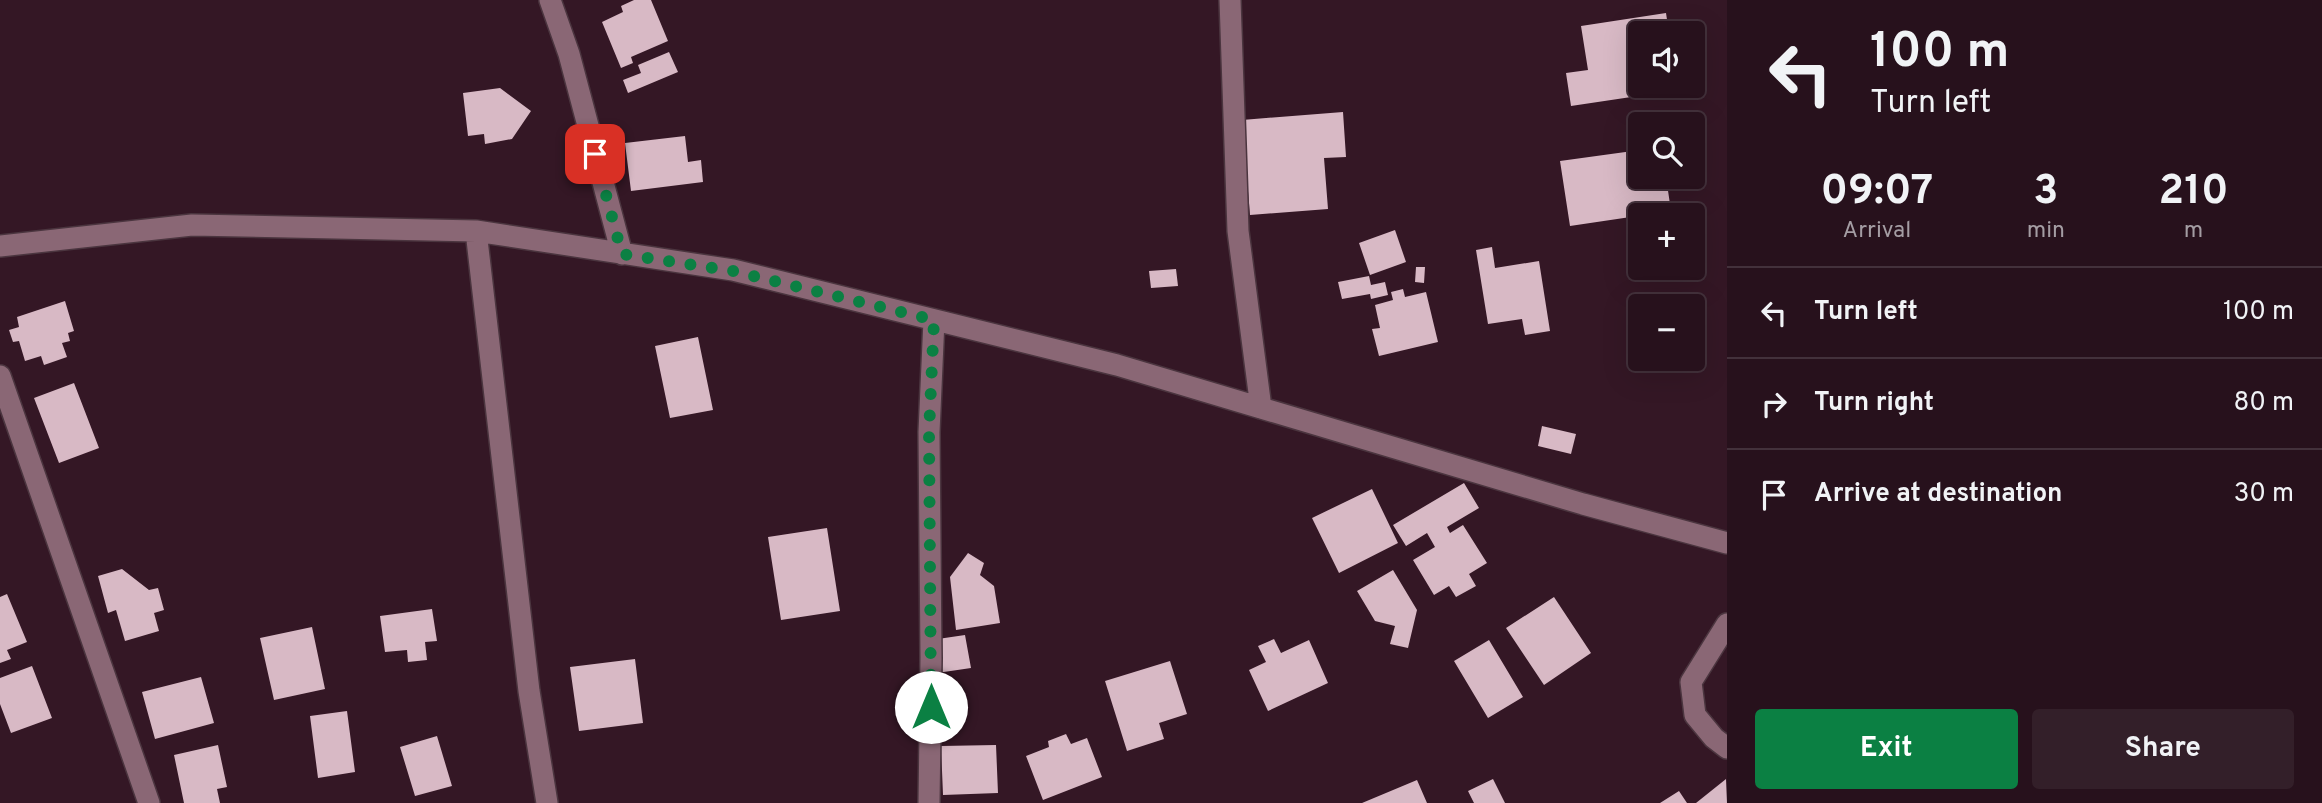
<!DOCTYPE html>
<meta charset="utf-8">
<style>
body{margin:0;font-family:Overpass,sans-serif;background:#331f29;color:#f1f3f6;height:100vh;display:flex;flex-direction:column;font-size:26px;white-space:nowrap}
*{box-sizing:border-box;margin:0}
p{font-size:23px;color:#a49da3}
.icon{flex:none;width:38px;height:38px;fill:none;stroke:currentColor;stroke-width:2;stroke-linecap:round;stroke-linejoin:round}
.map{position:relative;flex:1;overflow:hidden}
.sheet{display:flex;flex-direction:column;background:#27111c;width:595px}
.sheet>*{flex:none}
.guide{background:#27111c;color:#f1f3f6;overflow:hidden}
.controls{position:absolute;left:1628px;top:21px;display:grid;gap:14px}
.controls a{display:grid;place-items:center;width:77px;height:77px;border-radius:7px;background:#27111c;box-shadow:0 7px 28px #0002,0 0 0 2px #43313b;font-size:35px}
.pin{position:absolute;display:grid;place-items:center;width:60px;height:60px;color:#fff;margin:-30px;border-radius:14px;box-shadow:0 4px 10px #0006}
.me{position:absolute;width:77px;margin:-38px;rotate:0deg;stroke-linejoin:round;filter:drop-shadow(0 0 5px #0008)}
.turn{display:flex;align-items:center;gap:24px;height:147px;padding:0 28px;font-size:32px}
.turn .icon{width:91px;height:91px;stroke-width:2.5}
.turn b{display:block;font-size:49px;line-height:60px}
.eta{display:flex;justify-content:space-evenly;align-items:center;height:119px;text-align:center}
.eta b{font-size:42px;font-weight:700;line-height:49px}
.cta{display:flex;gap:14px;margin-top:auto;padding:14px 28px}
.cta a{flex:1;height:80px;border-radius:7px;background:#0b8043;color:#fff;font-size:28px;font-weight:700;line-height:80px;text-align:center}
.cta a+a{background:#331f29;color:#f1f3f6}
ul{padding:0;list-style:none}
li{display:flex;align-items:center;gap:21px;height:91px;padding:0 28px;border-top:2px solid #43313b}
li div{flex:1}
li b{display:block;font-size:26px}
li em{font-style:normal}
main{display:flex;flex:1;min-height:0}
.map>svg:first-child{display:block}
.building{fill:#d8b9c5}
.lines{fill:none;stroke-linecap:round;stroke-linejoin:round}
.minor-casing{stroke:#4b353f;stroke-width:24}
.minor{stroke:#8a6775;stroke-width:21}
.route{stroke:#0b8043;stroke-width:12;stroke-dasharray:0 21.6}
</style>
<main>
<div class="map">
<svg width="1727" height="803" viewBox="0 0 1727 803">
<rect width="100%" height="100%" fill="#341725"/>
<path class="building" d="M634 0H651L668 41 631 57 633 63 621 68 602 22 623 12 621 6Z
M1666 13 1669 33H1640V86H1677L1678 90 1571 106 1566 73 1588 70 1581 26Z
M669 52 678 72 628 93 623 80 641 73 638 65Z
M500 88 531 111 512 139 485 144 484 134 468 136 463 93Z
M1343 112 1346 157 1324 158 1328 209 1250 215 1242 120Z
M685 136 688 162 701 160 703 182 631 191 625 143Z
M1640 150V177H1666L1671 211 1570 226 1560 161Z
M1395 230 1406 262 1370 275 1359 243Z
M1492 247 1495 268 1539 261 1550 331 1525 335 1522 319 1488 324 1476 250Z
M1416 267H1425L1424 283 1415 282Z
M1176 269 1178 286 1151 288 1149 271Z
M1369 276 1371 285 1385 282 1388 295 1371 299 1370 294 1342 299 1338 282Z
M1403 289 1405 297 1426 292 1438 342 1379 356 1372 329 1380 328 1375 305 1393 300 1391 292Z
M65 301 74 331 68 333 70 341 62 343 67 357 44 365 41 356 25 361 19 341 13 342 9 330 19 327 17 317Z
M698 337 713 410 670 418 655 346Z
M74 383 99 448 59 463 34 398Z
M1542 426 1576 434 1571 454 1538 446Z
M1464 483 1479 508 1447 527 1450 533 1463 525 1487 563 1469 574 1476 586 1456 597 1449 586 1434 595 1413 560 1435 547 1427 533 1406 546 1393 525Z
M1372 489 1398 543 1339 573 1312 518Z
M827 528 840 611 781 620 768 537Z
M968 553 984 563 980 575 994 586 1000 623 956 630 950 577Z
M122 569 149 590 158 588 164 610 154 613 159 631 125 641 116 610 108 613 98 576Z
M1393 570 1417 610 1408 648 1390 644 1395 626 1375 621 1357 591Z
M7 594 27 642 7 650 11 659 0 663V597Z
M1554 597 1591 653 1544 685 1506 628Z
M432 609 437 641 425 642 427 660 408 662 407 650 385 652 380 616Z
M312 627 325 689 274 700 260 638Z
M965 635 971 668 937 673 931 640Z
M1274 639 1281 653 1309 640 1328 683 1268 711 1249 670 1266 662 1258 646Z
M1489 640 1523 697 1488 718 1454 661Z
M635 659 643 723 579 731 570 667Z
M1170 661 1187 714 1159 723 1164 739 1127 751 1105 681Z
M32 666 52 718 11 733 0 704V678Z
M201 677 214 723 155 739 142 692Z
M347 711 355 772 318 778 310 716Z
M1066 734 1071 744 1087 738 1102 777 1043 800 1026 756 1049 747 1048 741Z
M437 736 452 786 415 796 400 747Z
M218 745 227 787 217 789 220 803H184L174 755Z
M996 745 998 793 943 795 941 746Z
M1493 779 1505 803H1474L1468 791Z
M1726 779 1727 803H1696Z
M1417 780 1427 803H1362Z
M1679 791 1687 803H1660Z"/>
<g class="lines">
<g class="minor-casing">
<path id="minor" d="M550 0 569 54 622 254
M1230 0 1238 231 1261 408
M476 231 529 691 547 803
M0 246 192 225 476 231 733 270 1117 365 1583 504 1727 543
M0 376 149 803
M1727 624 1691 682 1695 715 1714 738 1727 748
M929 803 931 658 929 432 934 320"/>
</g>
<use href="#minor" class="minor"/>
</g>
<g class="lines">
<path class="route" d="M595 154 622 254 733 271 934 320 929 432 931 707"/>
</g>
</svg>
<div class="controls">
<a><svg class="icon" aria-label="sound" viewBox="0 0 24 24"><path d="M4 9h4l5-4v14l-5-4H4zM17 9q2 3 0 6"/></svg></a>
<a><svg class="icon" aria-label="search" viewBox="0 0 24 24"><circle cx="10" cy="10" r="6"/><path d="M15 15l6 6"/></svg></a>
<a>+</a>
<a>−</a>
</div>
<div class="pin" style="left:595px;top:154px;background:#d93025"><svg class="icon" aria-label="arrive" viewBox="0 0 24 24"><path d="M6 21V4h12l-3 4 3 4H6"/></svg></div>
<svg class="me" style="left:931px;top:707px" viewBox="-20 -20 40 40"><circle r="19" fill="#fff"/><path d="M0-13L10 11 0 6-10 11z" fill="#0b8043"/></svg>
</div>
<section class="sheet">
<div class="guide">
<div class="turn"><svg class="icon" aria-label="left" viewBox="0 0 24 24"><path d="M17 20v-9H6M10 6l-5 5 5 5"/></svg><div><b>100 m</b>Turn left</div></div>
</div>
<div class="eta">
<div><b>09:07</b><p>Arrival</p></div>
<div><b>3</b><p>min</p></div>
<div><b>210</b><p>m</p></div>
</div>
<ul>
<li><svg class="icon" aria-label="left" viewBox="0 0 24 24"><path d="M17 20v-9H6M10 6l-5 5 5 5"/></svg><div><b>Turn left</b></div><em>100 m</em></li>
<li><svg class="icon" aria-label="right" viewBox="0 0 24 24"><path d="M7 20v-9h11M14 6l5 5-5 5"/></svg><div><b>Turn right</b></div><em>80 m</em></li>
<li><svg class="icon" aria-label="arrive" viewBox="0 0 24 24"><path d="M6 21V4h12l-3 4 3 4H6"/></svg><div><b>Arrive at destination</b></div><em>30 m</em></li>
</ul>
<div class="cta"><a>Exit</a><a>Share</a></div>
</section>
</main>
